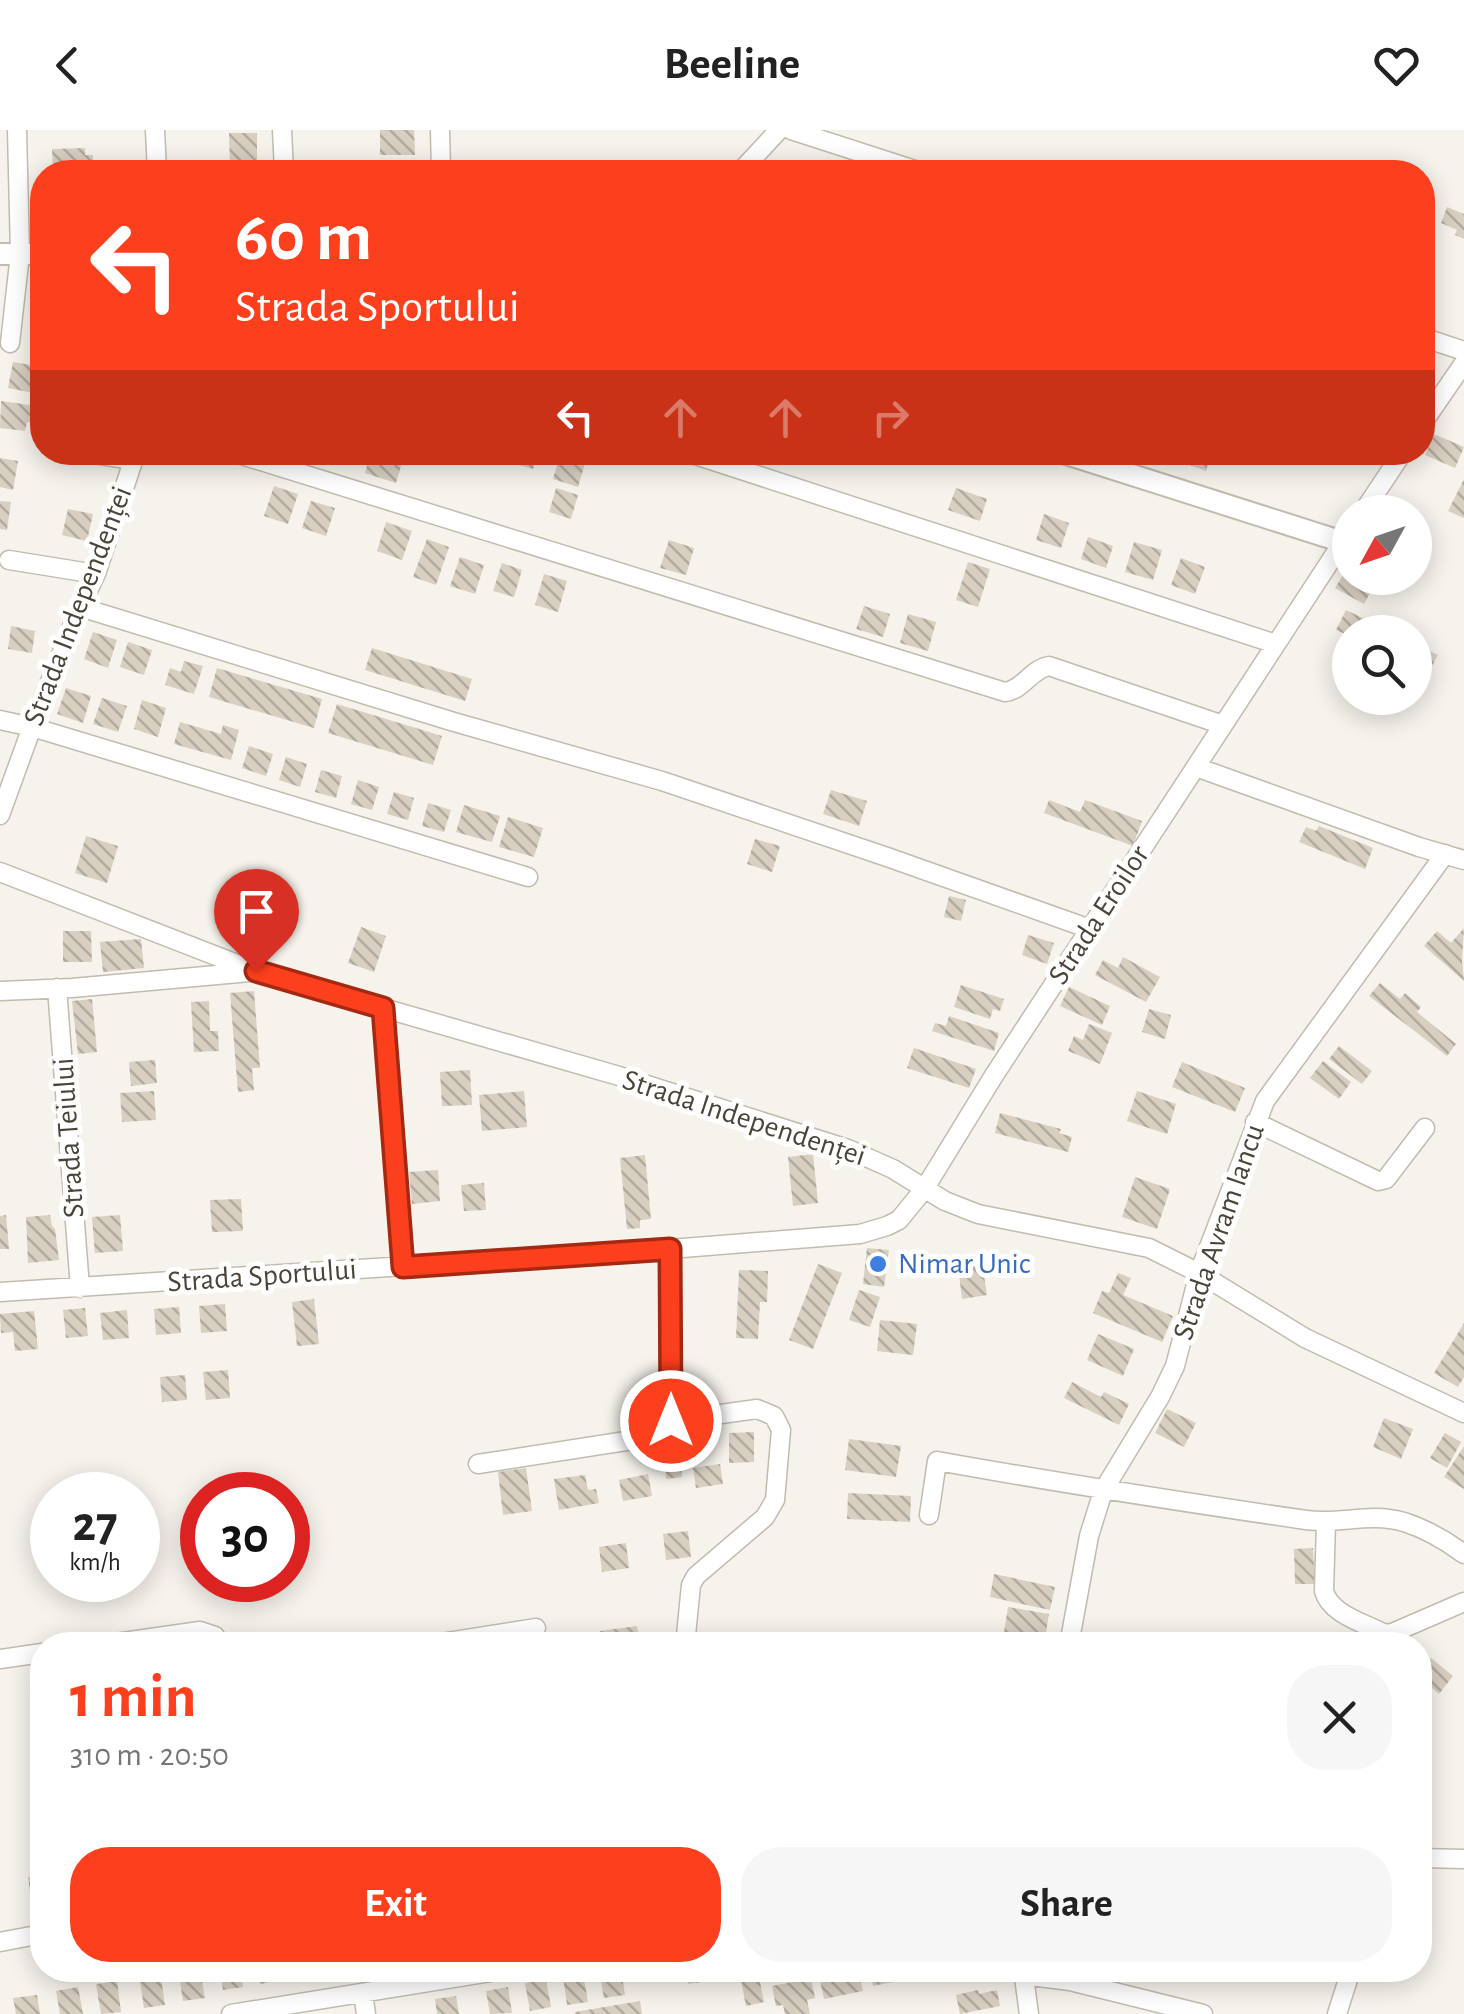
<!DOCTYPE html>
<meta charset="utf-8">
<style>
body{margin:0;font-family:"Alegreya Sans",sans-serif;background:#f6f6f6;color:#222;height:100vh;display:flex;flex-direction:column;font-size:38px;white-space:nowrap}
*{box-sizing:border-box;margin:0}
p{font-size:32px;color:#767676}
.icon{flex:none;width:55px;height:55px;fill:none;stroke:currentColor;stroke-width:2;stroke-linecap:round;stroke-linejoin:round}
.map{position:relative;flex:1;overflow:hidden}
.drawer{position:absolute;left:30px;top:1502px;width:1402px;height:350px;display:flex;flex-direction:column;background:#fff;border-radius:40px;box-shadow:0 5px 25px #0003}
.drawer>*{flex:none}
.top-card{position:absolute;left:30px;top:30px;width:1405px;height:305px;border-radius:40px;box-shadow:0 5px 25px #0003;background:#fc3f1d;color:#fff;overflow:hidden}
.needle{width:65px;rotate:230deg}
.fabs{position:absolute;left:1332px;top:365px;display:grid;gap:20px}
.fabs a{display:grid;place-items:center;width:100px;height:100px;border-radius:50%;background:#fff;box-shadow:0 5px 25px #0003;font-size:50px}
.speed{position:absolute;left:30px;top:1342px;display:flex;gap:20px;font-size:50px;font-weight:700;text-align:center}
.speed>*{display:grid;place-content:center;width:130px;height:130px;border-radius:50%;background:#fff;box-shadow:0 5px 25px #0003;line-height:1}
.speed small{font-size:25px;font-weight:400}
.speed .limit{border:15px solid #d22;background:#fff;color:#111}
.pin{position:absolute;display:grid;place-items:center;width:85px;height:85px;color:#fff;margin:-102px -42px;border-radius:50% 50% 50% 0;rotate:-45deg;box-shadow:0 0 10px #0007}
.pin .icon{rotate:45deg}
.me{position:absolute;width:110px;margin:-55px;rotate:0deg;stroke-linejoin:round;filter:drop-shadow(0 0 8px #0008)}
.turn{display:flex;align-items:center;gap:35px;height:210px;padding:0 40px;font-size:45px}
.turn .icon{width:130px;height:130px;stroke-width:2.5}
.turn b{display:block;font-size:70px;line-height:85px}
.lanes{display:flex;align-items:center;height:95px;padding:0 40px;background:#0003;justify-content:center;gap:50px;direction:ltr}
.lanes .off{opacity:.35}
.round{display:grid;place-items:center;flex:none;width:105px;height:105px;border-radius:40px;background:#f6f6f6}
.overview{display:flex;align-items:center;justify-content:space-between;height:170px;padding:0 40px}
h1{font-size:60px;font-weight:700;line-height:75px;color:#fc3f1d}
.action{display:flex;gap:20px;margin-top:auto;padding:20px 40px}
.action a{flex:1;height:115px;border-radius:40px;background:#fc3f1d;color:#fff;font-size:40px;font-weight:700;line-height:115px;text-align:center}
.action a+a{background:#f6f6f6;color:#222}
header{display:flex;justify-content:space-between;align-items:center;height:130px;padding:0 40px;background:#fff;font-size:45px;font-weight:700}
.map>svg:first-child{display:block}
.building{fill:url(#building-back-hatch)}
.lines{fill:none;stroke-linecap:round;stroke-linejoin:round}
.minor-casing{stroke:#c2bbae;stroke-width:21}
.tertiary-casing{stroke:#c2bbae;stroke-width:24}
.minor{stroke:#fff;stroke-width:18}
.tertiary{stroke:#fff;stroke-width:20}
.route-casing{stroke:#a42913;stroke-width:25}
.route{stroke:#fc3f1d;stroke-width:18}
.shop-dot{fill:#3f7fe0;stroke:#fff;stroke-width:4}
.labels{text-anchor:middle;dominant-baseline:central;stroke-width:10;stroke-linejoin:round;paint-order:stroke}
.street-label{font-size:30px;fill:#4b4439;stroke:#fff}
.shop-label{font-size:30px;fill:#366cbe;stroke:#fff;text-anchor:start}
</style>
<header><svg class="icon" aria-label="back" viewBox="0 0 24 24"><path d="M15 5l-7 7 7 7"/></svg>Beeline<svg class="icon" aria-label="heart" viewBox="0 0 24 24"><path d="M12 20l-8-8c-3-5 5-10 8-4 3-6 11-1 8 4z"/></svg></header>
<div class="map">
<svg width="1464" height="1884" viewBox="0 0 1464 1884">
<defs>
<pattern id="building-back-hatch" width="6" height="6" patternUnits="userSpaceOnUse" patternTransform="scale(2.5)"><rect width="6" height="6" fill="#d8cfc1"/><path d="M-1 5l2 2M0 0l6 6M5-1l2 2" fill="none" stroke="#b1aa9e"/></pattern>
</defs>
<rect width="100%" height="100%" fill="#f6f3ec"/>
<path class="building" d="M380 0H414L415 25H380Z
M229 3H257V40L230 41Z
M85 18V25H93V42H53L52 19Z
M1447 77 1464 84V109L1455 105 1457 100 1441 93Z
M32 193 42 194V218L30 216Z
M13 232 42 237 39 264 8 258Z
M1 271 37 276 35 293 27 292 25 301 0 298Z
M1434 304 1464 317 1455 338 1425 325Z
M371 322H405L396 353 365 343Z
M512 322H538L533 339 509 332Z
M561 322H574L587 327 578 357 553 349Z
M1182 322H1212L1206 341 1179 331Z
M0 328 18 331 13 360 0 357Z
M1464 349V388L1448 381Z
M274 356 298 364 288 394 264 386Z
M556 358 578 365 571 389 549 382Z
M956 358 987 369 980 391 948 380Z
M0 371 11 372 7 400 0 399Z
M311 371 335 378 326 406 302 398Z
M68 379 93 384 87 411 62 405Z
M1044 384 1069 393 1061 418 1036 410Z
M386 392 412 401 402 430 377 421Z
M1088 407 1113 416 1106 438 1081 429Z
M427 409 449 417 436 455 413 447Z
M669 410 694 418 686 445 660 438Z
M1134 412 1162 420 1153 450 1125 442Z
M460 427 484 435 475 464 450 456Z
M1181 428 1205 437 1195 464 1171 455Z
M968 432 990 439 978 477 956 470Z
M502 433 522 440 514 467 493 461Z
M544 444 567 451 558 482 535 475Z
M1343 445 1371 461 1364 474 1335 458Z
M864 476 890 484 883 507 856 499Z
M1346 480 1379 496 1393 502H1350V506L1336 500Z
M908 484 936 492 928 521 900 513Z
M11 496 35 501 32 523 8 519Z
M93 502 117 510 108 538 84 529Z
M128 512 152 520 144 545 120 537Z
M1415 514 1438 525 1428 543 1415 536Z
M372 518 472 549 465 571 365 540Z
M184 531 203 536 194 564 165 555 170 538 181 542Z
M217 538 322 569 314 598 209 567Z
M66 558 91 566 83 593 57 584Z
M102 568 127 576 118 602 93 594Z
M142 570 166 578 158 607 134 599Z
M337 574 442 606 433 635 328 603Z
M180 592 221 604 223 595 239 600 231 630 174 614Z
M249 616 273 624 266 646 242 638Z
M286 627 307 634 300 657 279 650Z
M321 640 342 646 336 668 315 662Z
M358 650 379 657 372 680 351 674Z
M831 660 867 671 859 696 823 684Z
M394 662 414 668 408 690 387 684Z
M1049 670 1080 682 1085 670 1142 691 1133 716 1044 683Z
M428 673 451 680 444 702 422 696Z
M464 675 500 686 492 712 456 702Z
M508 687 543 698 534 727 499 717Z
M1319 696 1373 718 1365 739 1299 712 1306 697 1316 701Z
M86 706 118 716 107 753 75 743Z
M755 709 780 716 772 742 747 734Z
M230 755 260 768 245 805 214 793Z
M949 766 966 770 961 791 944 787Z
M361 797 386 806 374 842 348 833Z
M1464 798 1462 830 1464 851 1424 816 1437 801 1451 813Z
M63 801H91L92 832H63Z
M1028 805 1054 813 1047 834 1022 825Z
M141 809 144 838 103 842 100 812Z
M1123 827 1160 847 1146 872 1095 845 1103 830 1118 838Z
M1380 853 1400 869 1405 863 1421 877 1417 882 1456 914 1447 926 1369 866Z
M961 855 1004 869 1000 881 993 879 990 889 954 877Z
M1069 857 1110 876 1102 895 1060 876Z
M254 861 260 938H252L254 960 238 962 230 863Z
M92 869 97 922 78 924 72 871Z
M209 871 210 901H218L219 921 194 922 191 872Z
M1149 879 1171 885 1165 909 1142 902Z
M949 886 999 903 994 921 932 901 935 893 946 896Z
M1089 894 1112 903 1100 934 1068 921 1074 906 1083 910Z
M1339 916 1372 941 1362 954 1329 929Z
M914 918 976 939 969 958 907 938Z
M155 930 157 953 131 956 129 932Z
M1323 931 1351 952 1339 969 1310 948Z
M1182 932 1245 958 1235 982 1172 957Z
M470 940 472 975 442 976 440 942Z
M154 961 156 990 122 992 120 963Z
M524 961 527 997 482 1001 479 965Z
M1137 961 1176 974 1167 1004 1127 991Z
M1000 983 1061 999 1059 1003 1072 1007 1068 1022 995 1003Z
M813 1024 818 1073 793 1076 788 1027Z
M645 1025 651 1089 640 1090V1098L627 1099 620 1028Z
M438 1040 440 1071 412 1074 409 1042Z
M1135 1047 1170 1059 1157 1099 1122 1087Z
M484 1053 486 1080 464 1081 461 1055Z
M241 1069 243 1101 212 1102 210 1070Z
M6 1085 9 1119H0V1086Z
M50 1085 52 1096 55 1099 59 1130 28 1133 26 1087Z
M120 1085 123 1121 95 1123 92 1087Z
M867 1118 889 1120 884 1157 863 1154Z
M982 1132 987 1165 962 1169 958 1135Z
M818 1134 842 1143 813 1219 789 1210Z
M739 1140 768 1141 767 1172H760L758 1209 736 1208Z
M1118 1143 1131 1148 1123 1165 1173 1186 1162 1212 1093 1183 1102 1161 1109 1163Z
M859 1160 880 1167 870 1197 849 1190Z
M314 1169 319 1214 297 1216 292 1172Z
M225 1174 227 1201 201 1203 199 1176Z
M179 1177 181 1203 156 1205 154 1179Z
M85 1178 88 1206 66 1208 63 1180Z
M127 1180 129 1208 103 1210 100 1183Z
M34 1181 38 1219 15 1221 13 1202 1 1203 0 1184Z
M880 1190 917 1194 913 1225 877 1221Z
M1464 1193V1247L1458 1257 1434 1243Z
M1098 1204 1134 1219 1123 1246 1087 1230Z
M228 1240 230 1268 206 1270 203 1242Z
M185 1245 187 1270 162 1272 160 1247Z
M1072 1252 1101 1267 1104 1262 1129 1274 1119 1295 1064 1268Z
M1167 1279 1196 1293 1184 1317 1155 1303Z
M1384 1288 1413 1299 1401 1329 1373 1317Z
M754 1302V1332L729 1333V1303Z
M1445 1303 1461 1312 1447 1338 1430 1328Z
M849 1309 901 1316 896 1347 845 1340Z
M679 1310 682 1347 666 1349 663 1311Z
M1464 1316V1359L1444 1347Z
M720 1334 723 1354 696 1358 693 1338Z
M526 1338 532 1381 503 1385 498 1342Z
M648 1344 652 1366 623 1371 619 1350Z
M585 1345 588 1360 596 1359 599 1373 559 1380 554 1349Z
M848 1363 911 1366 910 1392 847 1389Z
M688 1401 691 1427 666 1430 663 1404Z
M626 1413 629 1438 602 1442 599 1417Z
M1313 1418 1315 1454H1295L1294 1419Z
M994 1444 1055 1457 1050 1480 990 1467Z
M1008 1477 1049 1484 1044 1515 1003 1508Z
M637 1496 640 1515H602L600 1501Z
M587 1505 588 1515H549V1510Z
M1431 1528 1453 1546 1439 1564 1420 1548V1542Z
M42 1745V1774L32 1776 28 1747Z
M220 1840H241L243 1857 223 1860Z
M257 1840H278L280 1850 260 1854Z
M621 1840 625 1865 604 1868 599 1841Z
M686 1840H712L714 1850 688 1854Z
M842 1840H858L863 1861 824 1869 819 1845Z
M870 1840H906L907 1849 873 1856Z
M200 1841 205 1868 183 1871 179 1844Z
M758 1842 764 1872 746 1876 740 1845Z
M583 1843 588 1872 567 1875 563 1847Z
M161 1848 165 1875 144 1878 140 1851Z
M811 1848 815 1868 807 1870 810 1884H785L783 1875 776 1876 772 1856Z
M546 1849 551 1877 530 1881 525 1853Z
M117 1851 121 1882 101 1884 96 1854Z
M78 1857 83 1884H60L56 1861Z
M508 1857 512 1883 490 1884 486 1861Z
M978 1860 979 1864 997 1860 1000 1876 960 1884 956 1865Z
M37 1865 40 1884H16L13 1868Z
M456 1866 459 1884H437L435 1869Z
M640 1871 642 1884H575V1882Z"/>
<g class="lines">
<g class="minor-casing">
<path id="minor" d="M155 0 157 42
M282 0 284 42
M440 0 441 42
M791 0 921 42
M740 42 779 0
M1422 207 1464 221
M10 213 20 124 17 0
M1422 294 1464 233
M81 322 133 330
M232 322 1005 562C1023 560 1031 539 1049 536L1223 595
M686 322 1276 514
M1363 382 1403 322
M9 430 96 444
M80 477 454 592 662 651 890 728 1090 799
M0 590 32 597 528 747
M1196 637 1419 717 1464 730
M0 685 32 597 80 477 96 444 136 322
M0 742 255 841 619 946 848 1019 893 1039 945 1071 978 1084 1149 1118 1199 1143 1305 1208 1464 1283
M57 858 80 1158
M0 861 72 858 250 842
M383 878 403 1137
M1255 992 1378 1051 1386 1049 1425 998
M670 1119 671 1291 757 1279 774 1286 781 1300 775 1370 765 1387 696 1446 691 1455 685 1515
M0 1162 670 1119 860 1104 887 1096 899 1090 925 1058 993 947 1350 401
M478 1334 658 1306 669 1299 671 1291
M929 1385 937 1331C1060 1353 1182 1372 1306 1390 1341 1395 1368 1382 1404 1392 1426 1399 1445 1410 1464 1424
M1326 1393 1324 1461C1330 1484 1364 1493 1383 1503L1390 1504 1464 1472
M102 1515 200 1501 215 1506 220 1515
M428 1515 536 1498
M1069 1515 1089 1406 1103 1361 1160 1267 1175 1236 1199 1143 1265 971 1445 724
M0 1529 42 1523
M1420 1728 1464 1729
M0 1812 42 1804
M1023 1840 1029 1884
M1023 1845 1070 1851 1203 1884
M363 1863 366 1884
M231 1884 503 1840
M1337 1884 1351 1840"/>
</g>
<g class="tertiary-casing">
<path id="tertiary" d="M0 124H42
M1060 322 1343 412"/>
</g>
<use href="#minor" class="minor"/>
<use href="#tertiary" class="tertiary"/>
</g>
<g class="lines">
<g class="route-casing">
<path id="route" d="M256 841 383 878 403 1137 670 1119 671 1291"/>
</g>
<use href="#route" class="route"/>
</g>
<circle class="shop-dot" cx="878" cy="1134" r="10"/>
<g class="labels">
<g class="street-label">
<text transform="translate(78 476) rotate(-69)">Strada Independenței</text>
<text transform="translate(1099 785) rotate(-57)">Strada Eroilor</text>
<text transform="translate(744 988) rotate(18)">Strada Independenței</text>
<text transform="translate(69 1008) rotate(-94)">Strada Teiului</text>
<text transform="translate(1219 1102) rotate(-71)">Strada Avram Iancu</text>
<text transform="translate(262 1146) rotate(-4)">Strada Sportului</text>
</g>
<g class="shop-label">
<text x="898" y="1134">Nimar Unic</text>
</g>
</g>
</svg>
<div class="fabs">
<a><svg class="needle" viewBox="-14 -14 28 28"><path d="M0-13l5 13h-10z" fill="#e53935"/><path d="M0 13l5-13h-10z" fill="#767676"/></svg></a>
<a><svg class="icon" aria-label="search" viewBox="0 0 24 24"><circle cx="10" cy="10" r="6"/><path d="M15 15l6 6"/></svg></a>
</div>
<div class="speed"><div>27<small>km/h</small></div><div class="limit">30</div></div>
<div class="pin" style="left:256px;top:841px;background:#d93025"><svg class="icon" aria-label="arrive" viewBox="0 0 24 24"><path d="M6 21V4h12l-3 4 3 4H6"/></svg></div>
<svg class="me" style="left:671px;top:1291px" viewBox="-20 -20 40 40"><circle r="17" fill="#fc3f1d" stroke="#fff" stroke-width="3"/><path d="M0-11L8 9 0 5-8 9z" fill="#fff"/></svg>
<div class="top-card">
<div class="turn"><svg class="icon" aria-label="left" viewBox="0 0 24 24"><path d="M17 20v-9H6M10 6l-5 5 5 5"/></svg><div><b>60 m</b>Strada Sportului</div></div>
<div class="lanes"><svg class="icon" aria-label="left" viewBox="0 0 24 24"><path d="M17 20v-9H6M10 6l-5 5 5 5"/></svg><svg class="icon off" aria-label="ahead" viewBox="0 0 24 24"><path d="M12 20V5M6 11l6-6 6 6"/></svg><svg class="icon off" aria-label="ahead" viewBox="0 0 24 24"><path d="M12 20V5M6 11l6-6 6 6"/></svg><svg class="icon off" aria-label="right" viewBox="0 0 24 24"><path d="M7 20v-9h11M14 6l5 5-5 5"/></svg></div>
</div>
<section class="drawer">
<div class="overview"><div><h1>1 min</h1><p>310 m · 20:50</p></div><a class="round"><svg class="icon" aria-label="close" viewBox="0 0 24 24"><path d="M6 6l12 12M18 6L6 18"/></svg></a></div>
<div class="action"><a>Exit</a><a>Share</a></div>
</section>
</div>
